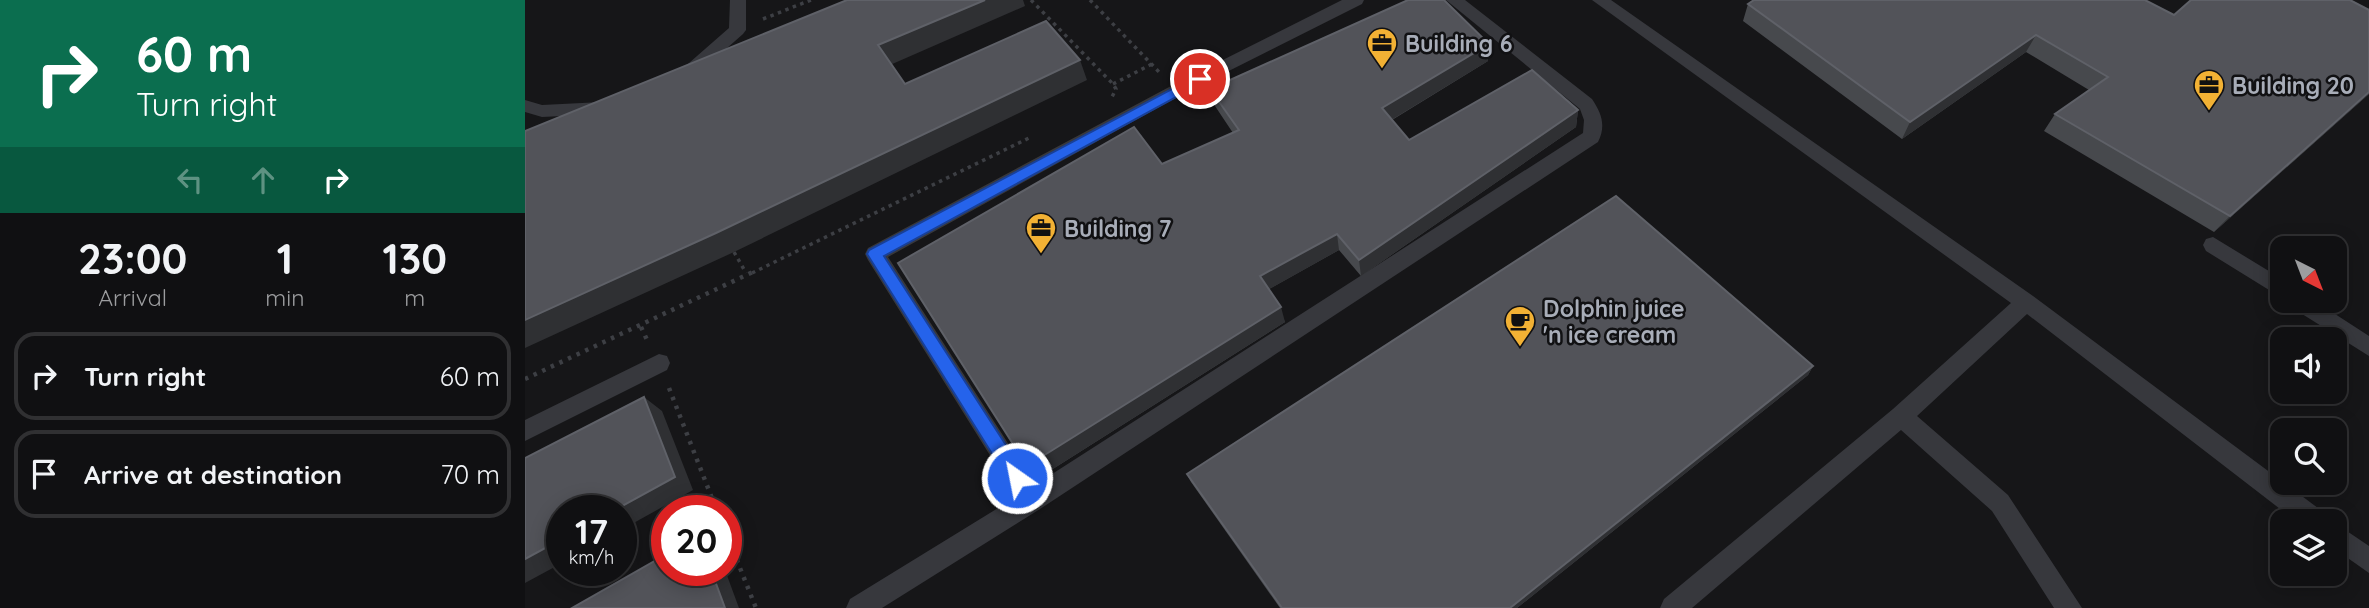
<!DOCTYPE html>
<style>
body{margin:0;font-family:Quicksand,sans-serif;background:#1e1e20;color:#f1f3f6;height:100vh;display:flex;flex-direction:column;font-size:26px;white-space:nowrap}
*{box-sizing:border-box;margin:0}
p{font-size:23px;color:#9c9d9f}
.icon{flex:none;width:38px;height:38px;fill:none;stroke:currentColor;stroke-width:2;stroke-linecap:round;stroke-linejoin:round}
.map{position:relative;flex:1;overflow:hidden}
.drawer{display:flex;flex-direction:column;background:#101012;width:525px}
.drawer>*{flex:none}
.banner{background:#0b6e4f;color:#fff;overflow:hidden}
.needle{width:46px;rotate:138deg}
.fabs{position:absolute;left:1745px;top:236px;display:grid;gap:14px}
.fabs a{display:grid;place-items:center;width:77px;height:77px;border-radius:14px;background:#101012;box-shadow:0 4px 18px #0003,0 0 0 2px #303032;font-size:35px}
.speed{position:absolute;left:21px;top:495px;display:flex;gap:14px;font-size:35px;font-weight:700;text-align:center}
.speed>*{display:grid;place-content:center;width:91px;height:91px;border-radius:50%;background:#101012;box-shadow:0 4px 18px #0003,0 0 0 2px #303032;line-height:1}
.speed small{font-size:18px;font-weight:400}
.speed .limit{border:10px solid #d22;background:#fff;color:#111}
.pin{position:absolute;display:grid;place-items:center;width:60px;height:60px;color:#fff;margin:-30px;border:4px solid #fff;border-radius:50%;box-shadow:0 2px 7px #0007}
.me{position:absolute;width:77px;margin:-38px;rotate:327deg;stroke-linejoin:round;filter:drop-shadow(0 0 5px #0008)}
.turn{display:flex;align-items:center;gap:24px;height:147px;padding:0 21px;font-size:32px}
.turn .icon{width:91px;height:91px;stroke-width:2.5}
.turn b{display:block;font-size:49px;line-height:60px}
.lanes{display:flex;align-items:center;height:66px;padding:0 21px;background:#0003;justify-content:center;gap:35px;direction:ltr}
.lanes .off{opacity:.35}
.eta{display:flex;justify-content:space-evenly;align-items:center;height:119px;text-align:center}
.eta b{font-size:42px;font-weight:700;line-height:49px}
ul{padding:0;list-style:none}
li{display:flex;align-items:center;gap:21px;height:88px;margin:0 14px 10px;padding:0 7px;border:4px solid #303032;border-radius:21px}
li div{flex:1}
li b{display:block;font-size:26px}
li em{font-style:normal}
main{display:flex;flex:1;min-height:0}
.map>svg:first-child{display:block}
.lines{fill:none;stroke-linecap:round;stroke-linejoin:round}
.path-far1{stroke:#3d3f44;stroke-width:3.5;stroke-dasharray:3.5 4.5;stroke-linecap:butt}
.path{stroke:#3d3f44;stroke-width:4.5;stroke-dasharray:3.5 6;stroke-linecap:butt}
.lane{fill:#37383d;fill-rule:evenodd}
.wall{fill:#47494d}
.shaded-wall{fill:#2f3033}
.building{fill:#525359;stroke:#5f6168;stroke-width:2}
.route{fill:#2563eb;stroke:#184099;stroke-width:2}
.labels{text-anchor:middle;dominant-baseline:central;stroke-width:5;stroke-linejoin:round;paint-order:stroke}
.poi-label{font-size:23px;font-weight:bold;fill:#a8adb8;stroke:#111113;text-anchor:start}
</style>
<main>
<section class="drawer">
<div class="banner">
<div class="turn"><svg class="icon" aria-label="right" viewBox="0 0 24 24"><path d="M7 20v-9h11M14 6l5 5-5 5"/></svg><div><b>60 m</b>Turn right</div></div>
<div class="lanes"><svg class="icon off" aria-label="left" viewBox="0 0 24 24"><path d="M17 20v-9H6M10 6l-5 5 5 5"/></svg><svg class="icon off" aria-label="ahead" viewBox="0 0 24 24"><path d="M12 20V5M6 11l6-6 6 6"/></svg><svg class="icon" aria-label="right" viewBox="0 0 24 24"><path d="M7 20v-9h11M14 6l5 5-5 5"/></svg></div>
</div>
<div class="eta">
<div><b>23:00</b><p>Arrival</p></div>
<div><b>1</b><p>min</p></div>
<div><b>130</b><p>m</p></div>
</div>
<ul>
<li><svg class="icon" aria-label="right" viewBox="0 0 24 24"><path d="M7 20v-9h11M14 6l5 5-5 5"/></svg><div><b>Turn right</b></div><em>60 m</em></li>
<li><svg class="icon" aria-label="arrive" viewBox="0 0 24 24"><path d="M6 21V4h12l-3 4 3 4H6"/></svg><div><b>Arrive at destination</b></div><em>70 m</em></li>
</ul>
</section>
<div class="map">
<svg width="1844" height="608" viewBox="0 0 1844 608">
<rect width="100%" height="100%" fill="#161618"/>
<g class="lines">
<path class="path-far1" d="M506 0 588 84 591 89 587 97
M565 0 634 72
M238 19 286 0
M588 84 627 64
M209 252 221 273
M227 273 504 138"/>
<path class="path" d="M116 327 123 342
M0 379 230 271
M144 388 192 511
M201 533 231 608"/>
<path class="lane" d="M205 0H221V30L218 34 168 78H156L153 74 156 70 204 28Z
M817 0H839L837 4 658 94 363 257 510 485 1058 133 1059 120 1055 109 921 0H940L1067 99C1077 114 1081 126 1073 142L515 509 357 608H321L325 599 491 497 343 260 340 254 343 248 646 86Z
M1067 0H1086L1508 296 1801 514 1804 522H1772L1502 314 1392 416 1483 495 1557 608H1529L1467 511 1376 430 1167 608H1135L1139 599 1368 409 1486 303Z
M0 100 17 105 77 102 83 103 86 108 83 113 77 114 17 117 0 112Z
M1688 237 1757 279V298L1681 251 1678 245 1681 239Z
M1763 301H1790L1844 336V356L1766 307Z
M134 354 142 356 145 363 142 370 0 441V420Z
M1810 523 1844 546V573L1810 549Z"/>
</g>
<path class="wall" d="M1223 4 1649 15 1844 10V94L1689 232 1519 131 1530 114 1564 90 1501 52 1377 139 1218 21Z
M963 61 867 120 884 140 1053 110 1051 127 836 276 814 250 744 289 760 322 512 479 708 133 690 106 685 89Z
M1288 366 1283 375 992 608H755L666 482 662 474Z"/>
<path class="shaded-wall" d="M460 0H498L500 6 365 65 353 45Z
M1511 35 1501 52 1377 139 1385 122Z
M964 44 963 61 858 125 857 108Z
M555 60 562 80 209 252 0 348V320Z
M1844 92V94L1689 232 1705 216Z
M1053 110 1051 127 836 276 834 260Z
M812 234 814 250 739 292 735 276Z
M756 307 760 322 512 479 502 466Z
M1288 366 1283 375 992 608H985Z
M119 397 137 411 168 490 96 530V511H88Z
M37 539V563L0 583V559Z
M186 570H200L214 608H200Z"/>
<path class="building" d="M322 0H460L353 45 380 84 521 21 555 60 191 233 0 320V131Z
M883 0H919L964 44 857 108 884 140 1007 70 1053 110 834 260 812 234 735 276 756 307 502 466 373 263 609 127 637 164 714 130 685 89Z
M1229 0H1620L1649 15 1666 0H1825L1844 10V92L1705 216 1530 114 1583 77 1511 35 1385 122 1223 4Z
M1091 196 1288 366 985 608H757L662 474Z
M119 397 150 477 88 511H37V539L0 559V458Z
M142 554V570H186L200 608H47Z"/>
<path class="route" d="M675 74 679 75V82L359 256 499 473 501 478 499 484 492 486 486 484 342 254 344 250Z"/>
<defs>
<g id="office-pin" transform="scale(1.575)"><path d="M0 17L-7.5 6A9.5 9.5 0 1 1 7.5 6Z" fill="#f2b134" stroke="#111113"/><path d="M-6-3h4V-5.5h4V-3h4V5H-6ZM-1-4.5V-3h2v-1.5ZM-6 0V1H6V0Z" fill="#111"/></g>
<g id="cafe-pin" transform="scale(1.575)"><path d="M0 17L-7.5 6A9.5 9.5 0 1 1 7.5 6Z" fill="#f2b134" stroke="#111113"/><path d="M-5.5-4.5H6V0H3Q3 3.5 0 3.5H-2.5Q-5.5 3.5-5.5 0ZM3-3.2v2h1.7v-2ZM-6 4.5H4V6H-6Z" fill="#111"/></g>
</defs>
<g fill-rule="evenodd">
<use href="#office-pin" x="857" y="43"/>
<use href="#office-pin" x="1684" y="85"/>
<use href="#office-pin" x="516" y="228"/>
<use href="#cafe-pin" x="995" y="321"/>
</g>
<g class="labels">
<g class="poi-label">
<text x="880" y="43">Building 6</text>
<text x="1707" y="85">Building 20</text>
<text x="539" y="228">Building 7</text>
<text x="1018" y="308">Dolphin juice<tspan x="1018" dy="26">'n ice cream</tspan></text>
</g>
</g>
</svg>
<div class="fabs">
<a><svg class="needle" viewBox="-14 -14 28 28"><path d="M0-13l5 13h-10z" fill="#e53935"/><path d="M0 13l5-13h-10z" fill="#9c9d9f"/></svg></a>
<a><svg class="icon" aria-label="sound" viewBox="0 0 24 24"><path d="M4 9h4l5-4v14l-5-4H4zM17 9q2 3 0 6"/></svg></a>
<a><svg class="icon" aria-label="search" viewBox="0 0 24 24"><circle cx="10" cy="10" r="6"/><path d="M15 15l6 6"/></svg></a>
<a><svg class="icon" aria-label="layers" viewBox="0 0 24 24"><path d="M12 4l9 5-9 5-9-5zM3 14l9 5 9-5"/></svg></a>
</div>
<div class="speed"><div>17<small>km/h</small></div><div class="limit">20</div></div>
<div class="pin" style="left:675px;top:79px;background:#d93025"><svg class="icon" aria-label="arrive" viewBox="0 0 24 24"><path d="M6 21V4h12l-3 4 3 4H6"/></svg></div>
<svg class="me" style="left:492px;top:478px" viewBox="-20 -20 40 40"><circle r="17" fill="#2563eb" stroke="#fff" stroke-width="3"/><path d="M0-11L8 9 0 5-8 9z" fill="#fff"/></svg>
</div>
</main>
